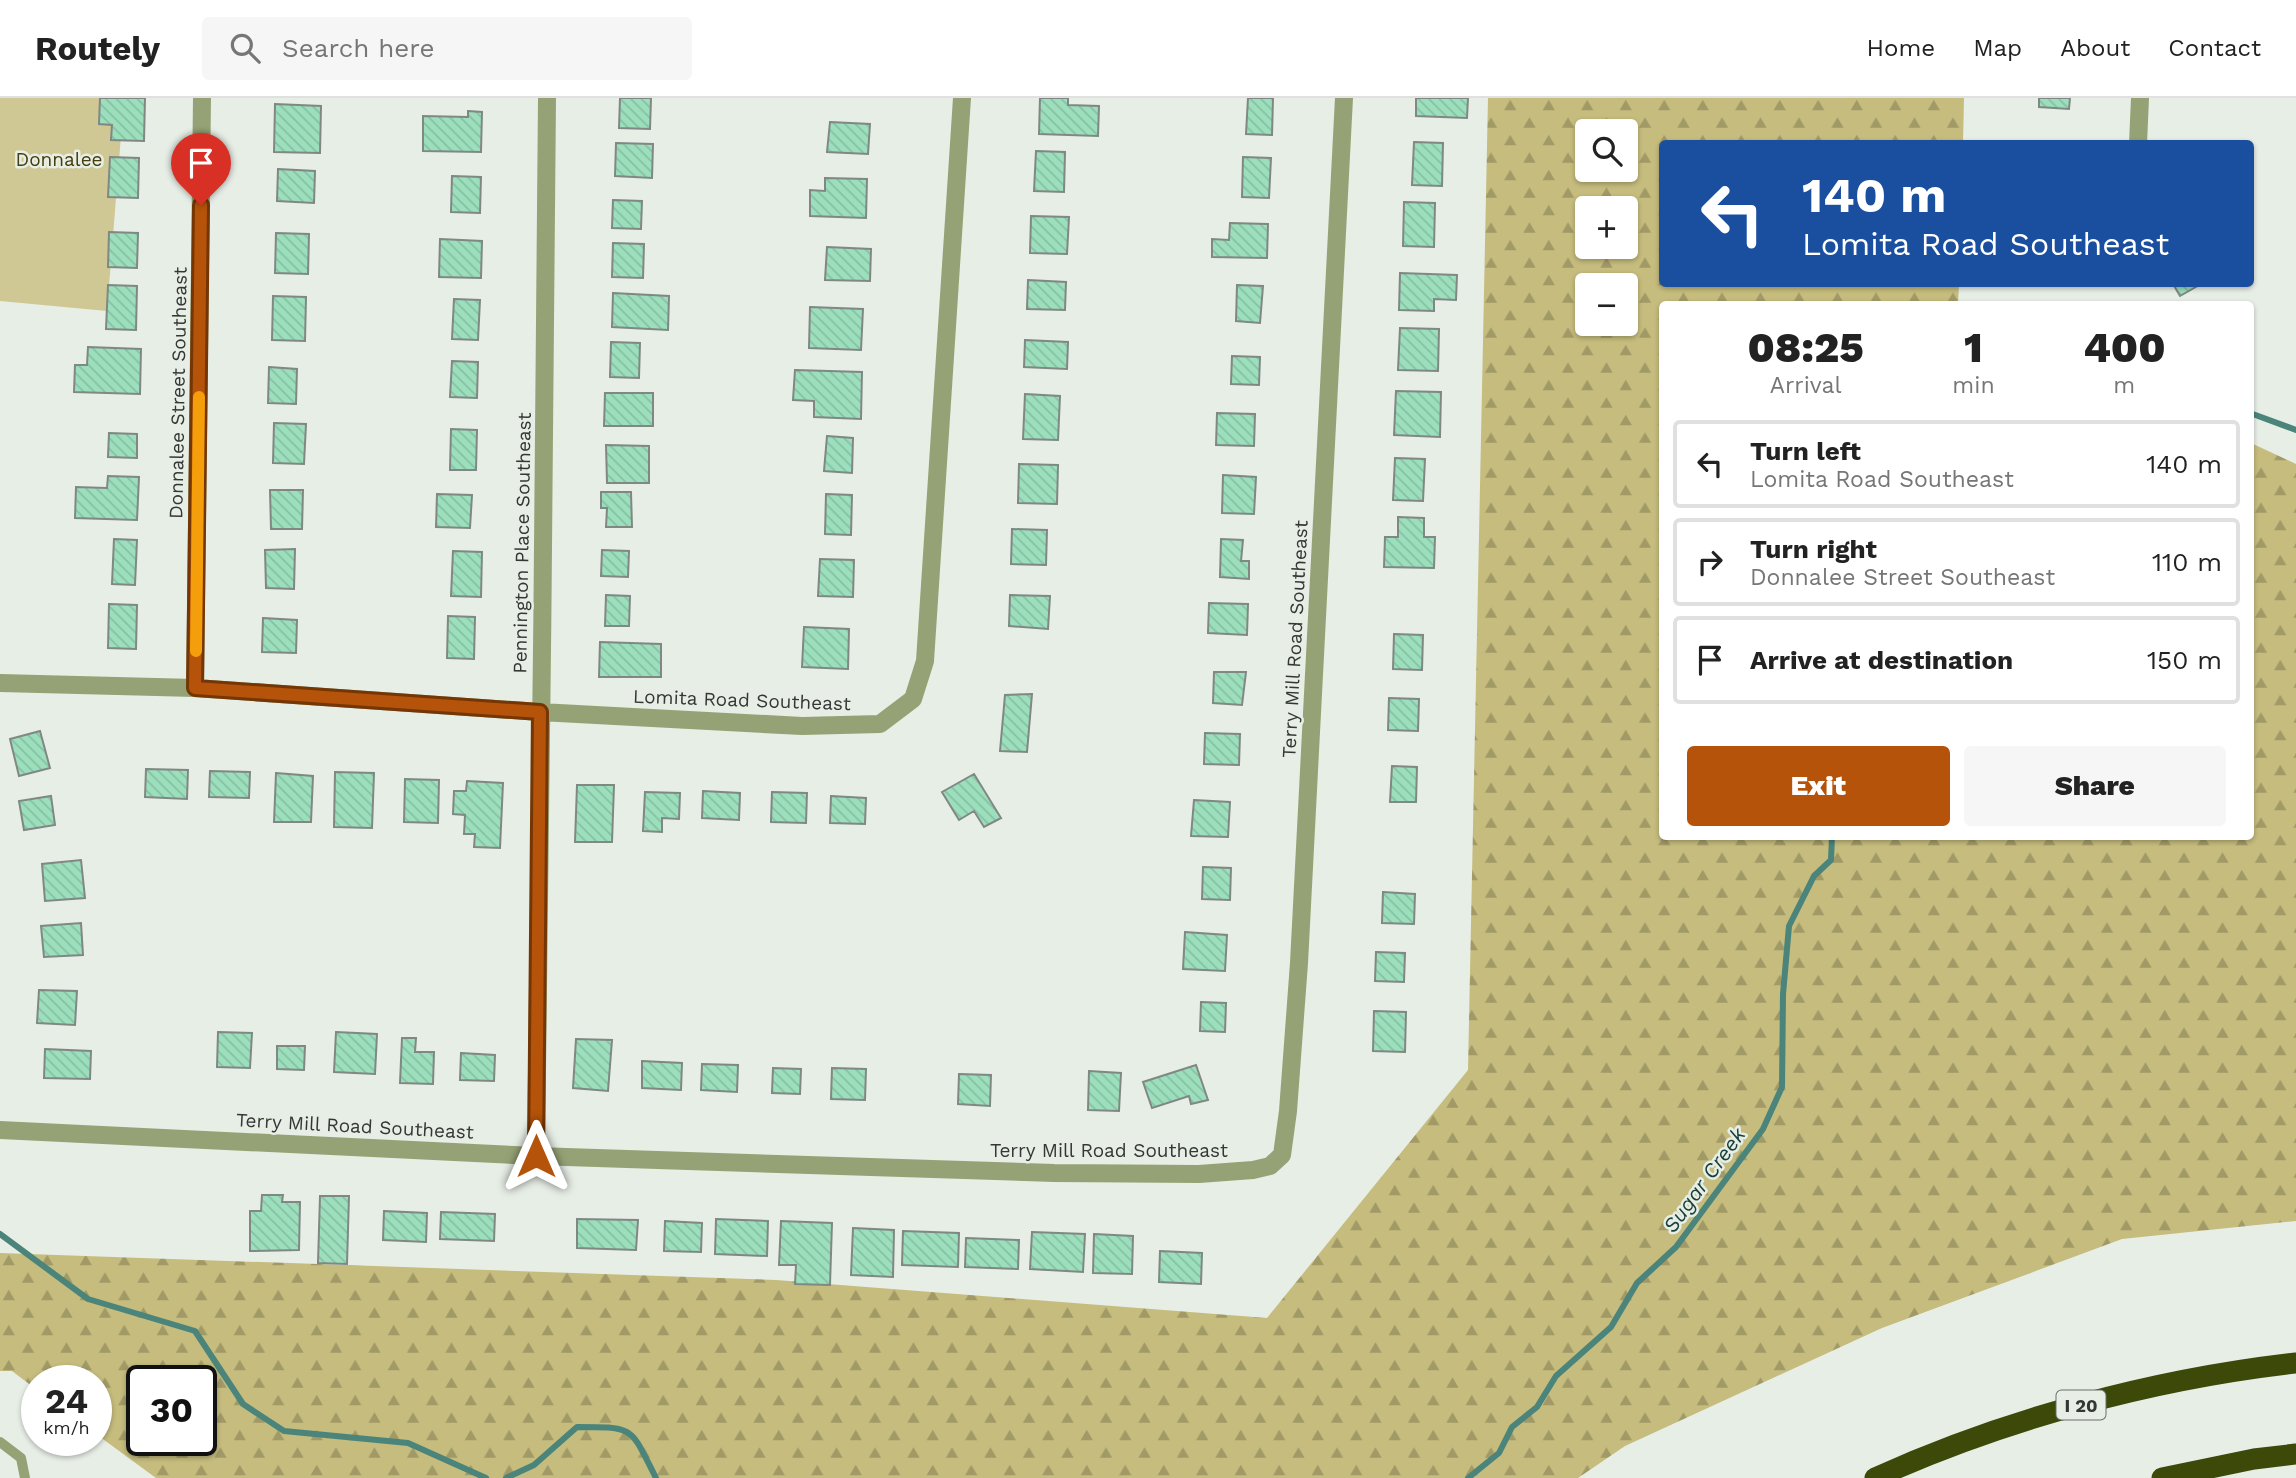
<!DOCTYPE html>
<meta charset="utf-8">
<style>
body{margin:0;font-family:"Work Sans",sans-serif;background:#f6f6f6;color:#222;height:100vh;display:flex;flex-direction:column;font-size:26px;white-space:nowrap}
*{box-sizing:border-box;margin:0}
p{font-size:23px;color:#767676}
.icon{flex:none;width:38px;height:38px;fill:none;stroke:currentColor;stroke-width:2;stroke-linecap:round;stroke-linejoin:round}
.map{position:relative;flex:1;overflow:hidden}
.panel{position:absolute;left:1659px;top:203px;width:595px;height:539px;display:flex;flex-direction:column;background:#fff;border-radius:7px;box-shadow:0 2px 5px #0004}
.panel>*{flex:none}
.guide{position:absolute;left:1659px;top:42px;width:595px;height:147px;border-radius:7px;box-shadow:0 2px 5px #0004;background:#1a4fa0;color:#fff;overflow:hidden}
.buttons{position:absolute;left:1575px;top:21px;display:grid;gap:14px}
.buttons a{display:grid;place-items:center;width:63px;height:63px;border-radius:7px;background:#fff;box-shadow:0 2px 5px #0004;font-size:35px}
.speed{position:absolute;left:21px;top:1267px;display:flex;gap:14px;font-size:35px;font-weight:700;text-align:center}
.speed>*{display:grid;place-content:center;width:91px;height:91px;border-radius:50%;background:#fff;box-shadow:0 2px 5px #0004;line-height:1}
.speed small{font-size:18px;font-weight:400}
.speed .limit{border:4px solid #111;border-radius:10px;background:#fff;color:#111}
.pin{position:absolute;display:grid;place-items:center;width:60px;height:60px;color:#fff;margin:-72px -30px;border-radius:50% 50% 50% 0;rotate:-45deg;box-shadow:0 0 7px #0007}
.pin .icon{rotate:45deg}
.me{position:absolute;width:77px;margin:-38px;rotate:0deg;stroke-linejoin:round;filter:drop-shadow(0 0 5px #0008)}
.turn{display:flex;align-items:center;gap:24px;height:147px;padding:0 28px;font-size:32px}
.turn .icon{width:91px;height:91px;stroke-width:2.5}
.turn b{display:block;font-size:49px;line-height:60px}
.eta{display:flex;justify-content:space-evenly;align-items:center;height:119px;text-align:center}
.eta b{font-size:42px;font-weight:800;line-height:49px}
.cta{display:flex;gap:14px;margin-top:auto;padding:14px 28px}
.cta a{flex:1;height:80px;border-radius:7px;background:#b45309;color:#fff;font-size:28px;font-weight:800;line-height:80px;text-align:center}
.cta a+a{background:#f6f6f6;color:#222}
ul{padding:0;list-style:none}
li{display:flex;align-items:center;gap:21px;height:88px;margin:0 14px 10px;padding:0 14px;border:4px solid #e0e0e0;border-radius:7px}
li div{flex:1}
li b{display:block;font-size:26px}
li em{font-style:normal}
header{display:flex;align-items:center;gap:42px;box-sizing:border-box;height:98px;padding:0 35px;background:#fff;border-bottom:2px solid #e0e0e0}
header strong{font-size:33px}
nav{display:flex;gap:38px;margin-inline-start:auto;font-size:24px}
.search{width:490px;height:63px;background:#f6f6f6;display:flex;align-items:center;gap:18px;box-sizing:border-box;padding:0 24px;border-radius:7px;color:#767676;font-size:26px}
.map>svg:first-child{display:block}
.green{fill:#cfc794}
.forest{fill:url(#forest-firs);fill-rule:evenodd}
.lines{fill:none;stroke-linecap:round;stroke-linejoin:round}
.stream{stroke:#4a847a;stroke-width:6}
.building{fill:url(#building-back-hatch);stroke:#808883;stroke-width:2}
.lane{stroke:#95a275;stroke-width:10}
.street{stroke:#95a275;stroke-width:18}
.highway{stroke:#3c4909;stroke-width:21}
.route-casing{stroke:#753606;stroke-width:18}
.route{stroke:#b45309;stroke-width:12}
.slow{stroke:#f59e0b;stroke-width:12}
.labels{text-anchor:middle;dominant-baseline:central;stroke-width:5;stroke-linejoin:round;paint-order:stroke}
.shield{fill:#e7eee6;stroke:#6a6e69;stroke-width:2}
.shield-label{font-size:18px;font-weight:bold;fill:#353734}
.park-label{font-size:19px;fill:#453d0a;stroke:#e7eee6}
.street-label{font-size:19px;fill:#353734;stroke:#e7eee6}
.water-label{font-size:21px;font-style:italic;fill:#183f39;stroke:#e7eee6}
</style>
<header>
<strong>Routely</strong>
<div class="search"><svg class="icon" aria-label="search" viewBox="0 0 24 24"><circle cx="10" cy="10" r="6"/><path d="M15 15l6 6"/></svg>Search here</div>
<nav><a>Home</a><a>Map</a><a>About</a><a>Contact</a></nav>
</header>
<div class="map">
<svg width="2296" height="1380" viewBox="0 0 2296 1380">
<defs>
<pattern id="forest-firs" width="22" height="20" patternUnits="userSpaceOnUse" patternTransform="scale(1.75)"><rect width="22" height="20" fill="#c5bc7d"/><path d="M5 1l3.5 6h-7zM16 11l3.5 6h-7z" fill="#a19a67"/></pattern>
<pattern id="building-back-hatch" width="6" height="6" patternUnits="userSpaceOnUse" patternTransform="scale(1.75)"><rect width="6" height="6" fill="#9cdfbd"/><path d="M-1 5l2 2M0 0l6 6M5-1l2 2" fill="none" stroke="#87c0a3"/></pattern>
</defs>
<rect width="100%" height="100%" fill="#e7eee6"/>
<path class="green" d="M0 0H124L107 213 0 203Z"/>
<path class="forest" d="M1488 0H1964L1963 45 1662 46V186H1959L1958 206H1662V738H2250L2251 345 2296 366V1123L2122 1141 1882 1230 1625 1348 1578 1380H156L96 1336V1283H37V1292L12 1273H0V1155L776 1182 1267 1220 1468 972ZM1587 33H1626V72H1587ZM1587 110H1626V149H1587ZM1587 187H1626V226H1587ZM142 1283H201V1342H142Z"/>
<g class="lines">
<path class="stream" d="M2250 315 2296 332
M0 1136 88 1201 195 1233 243 1306 284 1333 408 1345 486 1380
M506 1380 534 1367 577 1329C636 1329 630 1329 656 1380
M1468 1380 1499 1355 1512 1329 1537 1309 1556 1278 1611 1229 1637 1185 1676 1149 1763 1031 1782 989 1783 896 1789 828 1814 778 1831 762 1832 738"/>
</g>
<path class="building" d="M100 0H145L144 43 111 42 112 27 99 26Z
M620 0H651L650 31 619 30Z
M1040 0H1068V7L1099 8 1098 38 1039 36Z
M1248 0H1273L1272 37 1246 36Z
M1416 0H1468L1467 20 1416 18Z
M2039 0H2070L2069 11 2039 9Z
M275 6 321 8 320 55 274 54Z
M468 13 482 14 481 54 423 53V18L468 19Z
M830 24 870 26 868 56 827 54Z
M1414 44 1443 45 1442 88 1412 87Z
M616 45 653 46 652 80 615 78Z
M1036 53 1065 54 1064 94 1034 93Z
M110 59 139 60 138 100 108 99Z
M1243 59 1271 60 1269 100 1242 99Z
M278 71 315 73 314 105 277 103Z
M452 78 481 79 480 115 451 114Z
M825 80 867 81 866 120 810 118V92L825 93Z
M613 102 642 103 641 131 612 130Z
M1404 104 1435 105 1434 149 1403 148Z
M1031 118 1069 119 1067 156 1030 155Z
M1230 125 1268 126 1267 160 1212 159V141L1229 142Z
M109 134 138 135 137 170 108 169Z
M276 135 309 136 308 176 275 175Z
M440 141 482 143 481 180 439 179Z
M613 145 644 146 643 180 612 179Z
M827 149 871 151 870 183 825 182Z
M1400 175 1457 177 1456 202 1434 201V213L1399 212Z
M1028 182 1066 184 1065 212 1027 211Z
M2173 186H2201L2180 198Z
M108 187 137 188 136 232 106 231Z
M1237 187 1263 188 1260 225 1236 223Z
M613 195 669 198 668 232 612 229Z
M273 198 306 199 305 243 272 242Z
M454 201 480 202 478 242 452 241Z
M810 209 863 211 861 252 809 250Z
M1400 230 1439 231 1438 273 1398 272Z
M1025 242 1068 244 1067 271 1024 269Z
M611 244 640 245 639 280 610 279Z
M88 249 141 251 140 296 74 294 75 267H87Z
M1232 258 1260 259 1259 287 1231 286Z
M452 263 478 264 477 300 450 299Z
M269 269 297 271 296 306 268 305Z
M795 272 862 274 861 321 814 319V303L793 302Z
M1396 293 1441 294 1440 339 1394 337Z
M605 295H653V328H604Z
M1025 296 1060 298 1058 342 1023 341Z
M1217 315 1255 316 1254 348 1216 347Z
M274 325 306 326 304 366 273 365Z
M451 331 477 332 476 372H450Z
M109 335 137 336V360L108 359Z
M827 338 853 340 852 375 824 373Z
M606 347 649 348V385H607Z
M1395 360 1425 361 1423 403 1393 402Z
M1019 366 1058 367 1057 406 1018 405Z
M1223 377 1256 379 1254 416 1222 415Z
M108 378 139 379 137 422 75 420 76 389 107 390Z
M270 392H303L302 431H271Z
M601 394H631L632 429H606L607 410H601Z
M437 396 472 397 470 430 436 429Z
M826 396 852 397 851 437 825 436Z
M1398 419 1424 420V439H1435L1434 470 1384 469 1385 439H1398Z
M1012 431 1047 432 1046 467 1011 466Z
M114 441 137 442 135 487 112 486Z
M1221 441 1243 442 1241 463H1249V481L1220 479Z
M295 451 294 491 266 490 265 452Z
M602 452 629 453 628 479 601 478Z
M453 453 482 454 481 499 451 498Z
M820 461 854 462 853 499 818 498Z
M606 497 630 498 629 528H605Z
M1010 497 1050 498 1048 531 1009 528Z
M1209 505 1248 506 1247 537 1208 535Z
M109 506 137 507 136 551 108 550Z
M448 518 475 519 474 561 447 560Z
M263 520 297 522 296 555 262 554Z
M804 529 849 531 848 571 802 569Z
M1394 536 1423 537 1422 572 1393 571Z
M600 544 661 546V579H599Z
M1214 574H1246L1242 607 1213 605Z
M1032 596 1027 654 1000 653 1005 597Z
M1389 600 1419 601 1418 633 1388 632Z
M40 633 50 670 19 678 10 641Z
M1205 635 1240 636 1239 667 1204 666Z
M1392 668 1417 669 1416 704H1390Z
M146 671 188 672 187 701 145 699Z
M210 673 250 674 249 700 209 699Z
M335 674 374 675 372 730 334 729Z
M276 675 313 678 311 724H274Z
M974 676 1001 720 984 729 974 713 959 722 942 694Z
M405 681 439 682 438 725 404 724Z
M467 683 503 685 500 750 474 749 475 736H464L465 717 453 716 454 693H466Z
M577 687H614L612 744H575Z
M703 693 740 695 739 722 702 720Z
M645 694 680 695 679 721 662 720V734L643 733Z
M772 694 807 695 806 725 771 724Z
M51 698 55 727 24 732 19 703Z
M831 698 866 700 865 726 830 725Z
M1194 702 1230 704 1228 739 1191 738Z
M81 762 85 800 45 803 42 766Z
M1203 769 1231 770 1230 802 1202 801Z
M1383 794 1415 796 1414 826 1382 825Z
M81 825 83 857 44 859 41 828Z
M1185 834 1227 837 1225 873 1183 871Z
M1376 854 1405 855 1404 884 1375 883Z
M39 892 77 893 75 927 37 925Z
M1201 904 1226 905 1225 934 1200 933Z
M1374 913 1406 914 1405 954 1373 953Z
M218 934 252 935 250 970 217 969Z
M336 934 377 936 375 976 334 974Z
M402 940H416L415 954H434L433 986 400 985Z
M576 941 612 942 608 993 573 990Z
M277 948H305L304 972 277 971Z
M45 951 91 953 90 981 44 980Z
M461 955 495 957 494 983 460 982Z
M642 963 682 965 681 992 642 990Z
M702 966 738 967 737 994 701 992Z
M1196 967 1208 1002 1191 1006 1189 998 1152 1010 1143 984Z
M773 970 801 971 800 996 772 995Z
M832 970 866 971 865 1002 831 1001Z
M1089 973 1121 975 1119 1013 1088 1012Z
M959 976 991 977 990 1008 958 1006Z
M262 1097H283L282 1104H300L299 1152 250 1153V1113H261Z
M320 1098H349L347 1166 318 1165Z
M384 1113 427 1115 426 1144 383 1142Z
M441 1114 495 1116 494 1143 440 1141Z
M577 1121 638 1122 636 1152 577 1150Z
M716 1121 768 1123 767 1158 715 1156Z
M665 1123 702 1125 701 1154 664 1153Z
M781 1123 832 1125 830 1187 795 1186 796 1167H779Z
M853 1130 894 1132 893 1179 851 1177Z
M903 1133 959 1135 958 1169 902 1167Z
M1032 1134 1085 1136 1083 1174 1030 1171Z
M1094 1136 1133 1138 1132 1176 1093 1175Z
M966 1140 1019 1142 1018 1171 965 1169Z
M1160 1153 1202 1155 1201 1186 1159 1184Z"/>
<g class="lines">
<path class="lane" d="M0 1344 21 1360 25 1380"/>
<path class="street" d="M2138 46 2140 0
M0 585 195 590 540 614 802 628 880 626 913 601 925 563 962 0
M195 590 202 0
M0 1032 536 1058 1054 1075 1199 1076 1253 1072 1270 1068 1282 1057 1288 1013 1299 865 1344 0
M536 1058C539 705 546 353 547 0"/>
<path class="highway" d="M1875 1380C2005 1321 2154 1281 2296 1265
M2162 1380 2254 1361 2296 1356"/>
</g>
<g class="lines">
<g class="route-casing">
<path id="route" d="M201 107 195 590 540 614 536 1058"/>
</g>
<use href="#route" class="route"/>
<path class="slow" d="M196 553 199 299"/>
</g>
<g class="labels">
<rect class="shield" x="2056.5" y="1292.5" width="49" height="29" rx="5"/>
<g class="shield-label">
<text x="2081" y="1307">I 20</text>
</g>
<g class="park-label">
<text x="59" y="61">Donnalee</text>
</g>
<g class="street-label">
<text transform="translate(178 295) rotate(-89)">Donnalee Street Southeast</text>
<text transform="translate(522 445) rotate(-89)">Pennington Place Southeast</text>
<text transform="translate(1295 541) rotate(-87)">Terry Mill Road Southeast</text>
<text transform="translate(742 602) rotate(2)">Lomita Road Southeast</text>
<text transform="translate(355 1028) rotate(3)">Terry Mill Road Southeast</text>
<text x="1109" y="1052">Terry Mill Road Southeast</text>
</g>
<g class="water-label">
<text transform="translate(1704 1082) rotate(-54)">Sugar Creek</text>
</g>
</g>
</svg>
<div class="buttons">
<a><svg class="icon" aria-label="search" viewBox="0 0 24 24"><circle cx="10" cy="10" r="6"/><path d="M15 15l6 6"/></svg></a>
<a>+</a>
<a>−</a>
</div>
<div class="speed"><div>24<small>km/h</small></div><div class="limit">30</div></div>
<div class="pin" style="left:201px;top:107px;background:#d93025"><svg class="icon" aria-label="arrive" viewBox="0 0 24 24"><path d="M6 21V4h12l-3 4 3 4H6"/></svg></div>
<svg class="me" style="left:536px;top:1058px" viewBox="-20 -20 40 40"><path d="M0-17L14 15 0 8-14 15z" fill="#b45309" stroke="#fff" stroke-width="4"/></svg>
<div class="guide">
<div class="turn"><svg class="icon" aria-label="left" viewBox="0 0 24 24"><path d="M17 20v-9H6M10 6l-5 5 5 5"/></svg><div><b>140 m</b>Lomita Road Southeast</div></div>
</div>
<section class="panel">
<div class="eta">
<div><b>08:25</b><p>Arrival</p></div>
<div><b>1</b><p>min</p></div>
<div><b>400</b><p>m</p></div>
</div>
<ul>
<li><svg class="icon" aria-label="left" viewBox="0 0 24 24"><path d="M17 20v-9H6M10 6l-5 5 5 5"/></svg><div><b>Turn left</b><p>Lomita Road Southeast</p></div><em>140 m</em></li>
<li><svg class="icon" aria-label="right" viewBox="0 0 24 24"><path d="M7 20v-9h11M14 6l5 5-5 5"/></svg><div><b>Turn right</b><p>Donnalee Street Southeast</p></div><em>110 m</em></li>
<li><svg class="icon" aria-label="arrive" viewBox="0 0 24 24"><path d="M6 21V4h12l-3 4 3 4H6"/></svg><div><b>Arrive at destination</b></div><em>150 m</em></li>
</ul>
<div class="cta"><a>Exit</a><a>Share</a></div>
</section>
</div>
